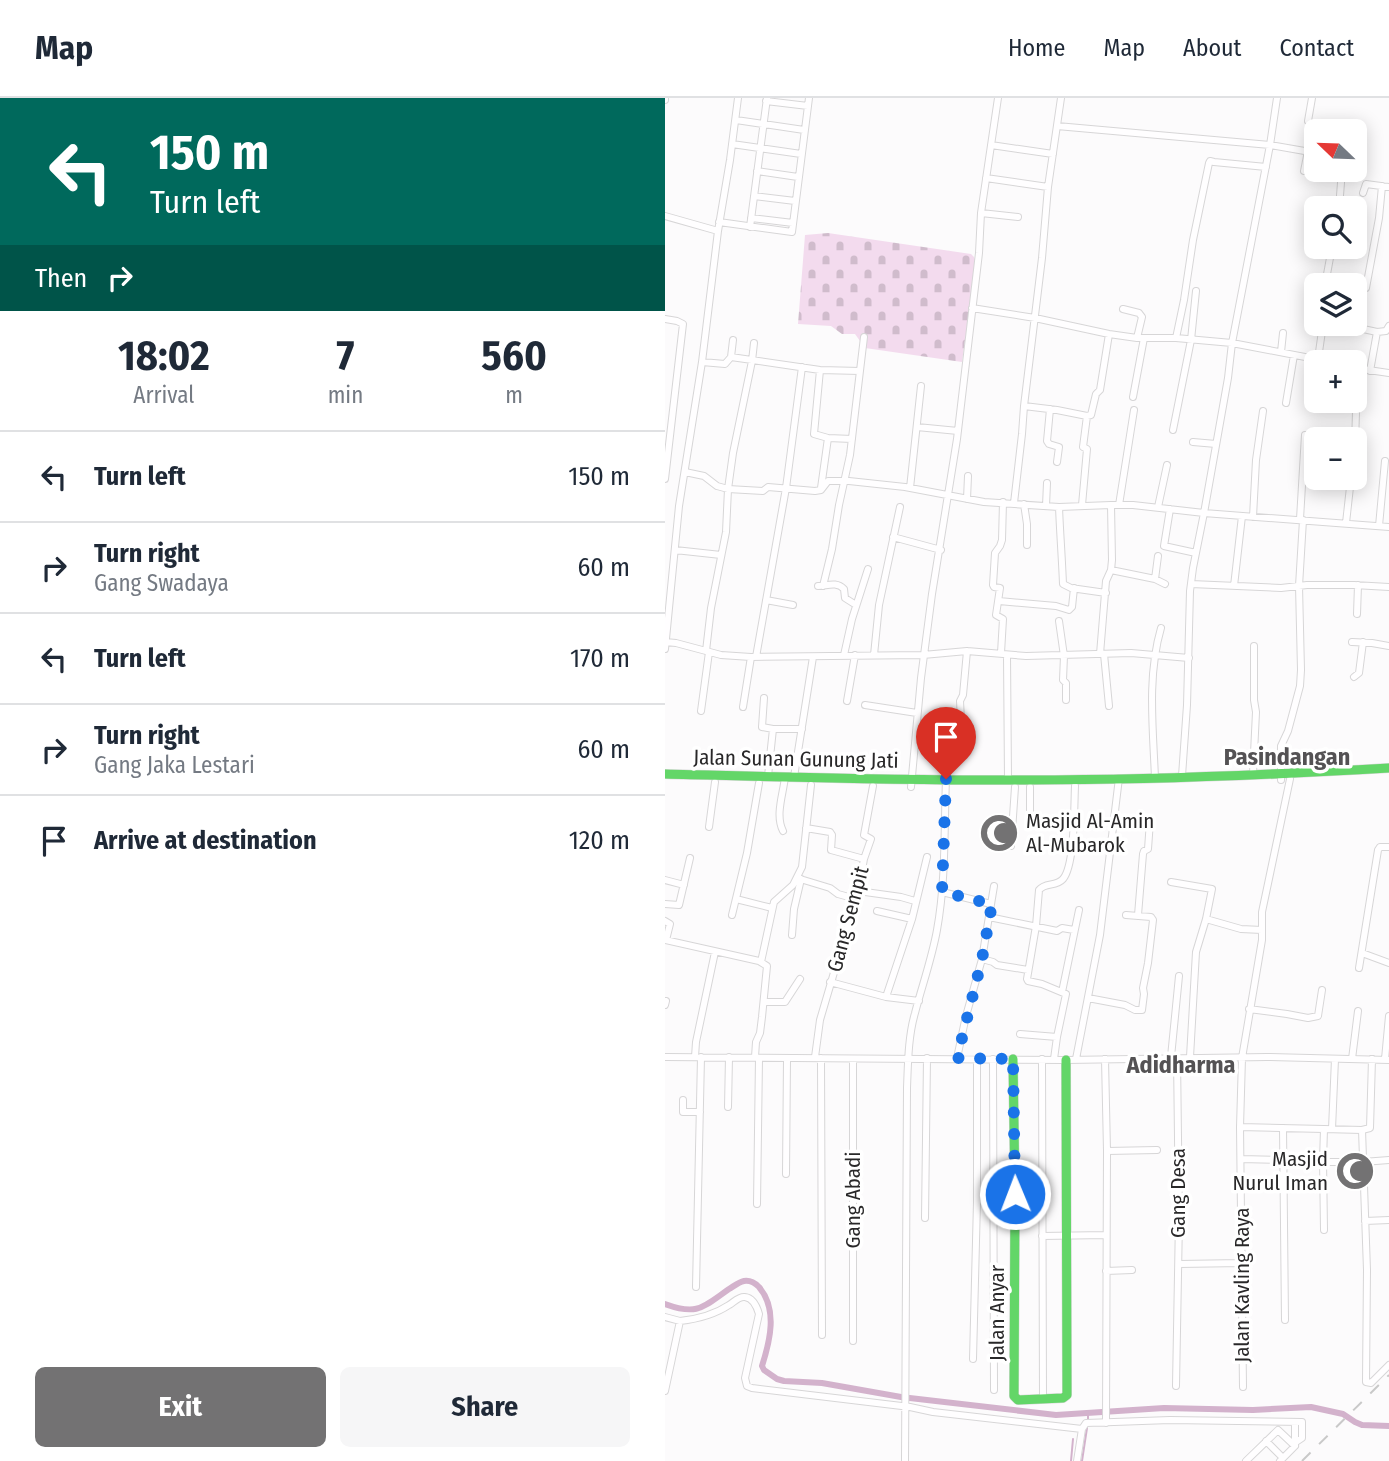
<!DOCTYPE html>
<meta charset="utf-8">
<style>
body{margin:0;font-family:"Fira Sans Condensed",sans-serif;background:#f6f6f7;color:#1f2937;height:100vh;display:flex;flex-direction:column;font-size:26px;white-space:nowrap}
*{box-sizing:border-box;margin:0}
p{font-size:23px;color:#747a83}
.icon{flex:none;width:38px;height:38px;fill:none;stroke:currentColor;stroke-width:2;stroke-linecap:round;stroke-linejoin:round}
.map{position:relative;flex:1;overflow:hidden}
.side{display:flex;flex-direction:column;background:#fff;width:665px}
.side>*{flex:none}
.hud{background:#00695c;color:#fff;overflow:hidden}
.needle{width:46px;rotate:293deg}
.buttons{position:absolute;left:639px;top:21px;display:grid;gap:14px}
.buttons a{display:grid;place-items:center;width:63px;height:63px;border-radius:10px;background:#fff;box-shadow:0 4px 18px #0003;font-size:35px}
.pin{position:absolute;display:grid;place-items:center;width:60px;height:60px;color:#fff;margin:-72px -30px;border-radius:50% 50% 50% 0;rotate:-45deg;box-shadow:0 0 7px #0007}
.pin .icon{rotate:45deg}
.me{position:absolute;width:77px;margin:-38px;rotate:359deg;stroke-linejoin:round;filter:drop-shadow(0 0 5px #0008)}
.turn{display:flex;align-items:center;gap:24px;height:147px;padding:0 35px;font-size:32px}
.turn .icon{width:91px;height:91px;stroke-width:2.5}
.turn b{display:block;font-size:49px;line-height:60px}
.then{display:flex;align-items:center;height:66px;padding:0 35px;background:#0003;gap:14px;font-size:26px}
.eta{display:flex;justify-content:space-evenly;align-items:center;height:119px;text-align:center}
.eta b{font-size:42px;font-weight:700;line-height:49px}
.primary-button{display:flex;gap:14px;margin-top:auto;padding:14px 35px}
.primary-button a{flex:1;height:80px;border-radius:10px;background:#737273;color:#fff;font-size:28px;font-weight:700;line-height:80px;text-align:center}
.primary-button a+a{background:#f6f6f7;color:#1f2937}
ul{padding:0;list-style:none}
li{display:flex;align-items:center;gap:21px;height:91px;padding:0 35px;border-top:2px solid #e0e1e3}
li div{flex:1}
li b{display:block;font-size:26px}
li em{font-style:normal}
header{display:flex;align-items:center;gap:42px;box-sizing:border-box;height:98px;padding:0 35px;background:#fff;border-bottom:2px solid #e0e1e3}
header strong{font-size:33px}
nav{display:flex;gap:38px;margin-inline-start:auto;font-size:24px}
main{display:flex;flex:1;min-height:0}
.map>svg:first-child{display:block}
.cemetery{fill:url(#cemetery-stones)}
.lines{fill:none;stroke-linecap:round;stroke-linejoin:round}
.stream{stroke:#d3b2cc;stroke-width:2}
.canal{stroke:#d3b2cc;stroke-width:6}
.street-casing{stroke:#d7d6d7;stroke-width:8}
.fast-casing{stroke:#d7d6d7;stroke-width:10}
.street{stroke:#fffeff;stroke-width:6}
.fast{stroke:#63d668;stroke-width:9}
.rail{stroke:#c9c9c9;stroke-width:2;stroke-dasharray:12 12;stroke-linecap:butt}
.route{stroke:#1a73e8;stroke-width:12;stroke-dasharray:0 21.6}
.labels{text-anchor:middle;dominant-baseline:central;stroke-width:7;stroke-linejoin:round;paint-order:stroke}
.street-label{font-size:21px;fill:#292829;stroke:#fff}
.poi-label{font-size:21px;fill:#292829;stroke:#fff;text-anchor:start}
.quarter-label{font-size:24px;font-weight:bold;fill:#545254;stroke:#fff}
</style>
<header>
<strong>Map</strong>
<nav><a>Home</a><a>Map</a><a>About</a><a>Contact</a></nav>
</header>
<main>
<section class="side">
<div class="hud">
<div class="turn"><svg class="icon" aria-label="left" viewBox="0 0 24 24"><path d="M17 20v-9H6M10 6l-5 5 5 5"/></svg><div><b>150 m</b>Turn left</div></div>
<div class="then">Then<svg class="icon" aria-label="right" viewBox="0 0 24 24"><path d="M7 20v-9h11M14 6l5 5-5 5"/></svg></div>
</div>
<div class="eta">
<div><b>18:02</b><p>Arrival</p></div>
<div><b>7</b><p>min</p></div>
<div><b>560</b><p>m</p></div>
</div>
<ul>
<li><svg class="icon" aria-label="left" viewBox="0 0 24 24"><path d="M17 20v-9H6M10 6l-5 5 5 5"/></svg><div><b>Turn left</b></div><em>150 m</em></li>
<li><svg class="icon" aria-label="right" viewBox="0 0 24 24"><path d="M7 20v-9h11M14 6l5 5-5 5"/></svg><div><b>Turn right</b><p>Gang Swadaya</p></div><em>60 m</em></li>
<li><svg class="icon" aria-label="left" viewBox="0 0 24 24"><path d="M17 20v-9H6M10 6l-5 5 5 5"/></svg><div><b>Turn left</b></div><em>170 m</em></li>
<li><svg class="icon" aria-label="right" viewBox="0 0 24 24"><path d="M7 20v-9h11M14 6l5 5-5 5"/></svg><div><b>Turn right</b><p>Gang Jaka Lestari</p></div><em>60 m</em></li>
<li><svg class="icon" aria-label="arrive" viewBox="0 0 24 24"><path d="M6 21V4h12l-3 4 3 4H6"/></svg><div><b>Arrive at destination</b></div><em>120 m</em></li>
</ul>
<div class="primary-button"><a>Exit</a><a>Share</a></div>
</section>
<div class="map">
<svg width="724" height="1363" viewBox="0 0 724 1363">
<defs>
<pattern id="cemetery-stones" width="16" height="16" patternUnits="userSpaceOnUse" patternTransform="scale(1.75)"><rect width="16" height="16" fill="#f3dbee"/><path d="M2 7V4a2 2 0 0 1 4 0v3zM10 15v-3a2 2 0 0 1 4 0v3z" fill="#d0bccc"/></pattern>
</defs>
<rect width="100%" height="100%" fill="#fcfbfc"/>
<path class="cemetery" d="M163 135 306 156 309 159 311 164 297 264 200 250 190 236H177L166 228 133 226 140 137Z"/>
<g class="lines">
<path class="stream" d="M423 1321V1314
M406 1363 408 1341
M417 1363 422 1330"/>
<path class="canal" d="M0 1206C33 1218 38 1209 64 1191 69 1188 74 1184 79 1183 85 1182 90 1185 94 1189 113 1211 105 1243 97 1268L99 1272 112 1281 119 1283 157 1285 236 1299 391 1317 499 1310 588 1312 646 1309 678 1316 690 1324 697 1327 724 1328"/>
<g class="street-casing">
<path id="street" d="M0 2V0
M101 3 143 8
M71 22 139 32
M643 23 647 0
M392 28 605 47 651 55
M67 46 136 56
M326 47 388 56
M92 73 133 79
M639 73 643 53
M321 80 383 89
M698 95 701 86 724 89
M89 98 130 103
M674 110 677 72
M316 115 353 119
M0 118 53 133
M86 120 128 125
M54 124 127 134 144 0
M85 129 102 0
M660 187 667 149
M701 190 714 120 717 88
M307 210 370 220 444 236 472 240H511L567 245 666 264
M458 211 474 215 477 219 472 240
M0 221 12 223 18 226 0 381
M681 226 689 229 712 234
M511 240 519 202 528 142 544 65 545 63 549 64 601 69
M616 254 618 235
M66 259 68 242
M653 261 658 226
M37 264 60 266 66 259 155 272 195 273
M690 270 724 275
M155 272 149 336 163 340 187 341
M705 273 712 234 721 233 724 228
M468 299 479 240
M621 305 629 257
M651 305 652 303
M359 308 392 312 422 318
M385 311 382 343 384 346 394 349 392 364
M252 329 293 333
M508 332 526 242 531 193
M528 344 551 346
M690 346 691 314
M20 374 39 378 52 388 63 391 98 393 103 389 150 393 156 392 163 383H184L240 389 319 404 394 409 446 407 447 462 446 472 441 483 435 556
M156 390 163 340
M245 390 256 288
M302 401 303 378
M349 405 357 336 359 308 377 160 383 89 396 0
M359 406 362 426V447
M417 407 422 351 418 349 422 318 426 317 431 296 435 292 444 236
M446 407H468L539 415 563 280 567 245 605 47 612 0
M454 407 469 312
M381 408 382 385
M394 409C395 435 397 460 398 486L406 490 441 495
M493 409 502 367
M505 411 499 448 531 455
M588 419 591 362 598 313
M635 421 640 337
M681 425 686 380
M714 428 720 363
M228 439 276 452
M10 452 56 457
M446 472 490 481 500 486
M490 481 493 458
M526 486 616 490 642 487H689L724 489
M153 488C162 488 171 483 179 491L180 500 191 507
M158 488 167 451 174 407 185 357 199 239
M569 488 577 418
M101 502 128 507
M334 503 391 508 404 512 407 509 409 490
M692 516 693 487
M394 523 399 558 398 582 401 585V602
M0 544 11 545 56 557 86 559 258 557 302 553 361 558 466 555 524 560
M687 544 707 545 724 548
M0 551 14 408 37 264 53 133 65 62 73 0
M41 553 46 510 61 434 63 391 68 355 87 263 89 245
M336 555 338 521 331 517 335 490 329 489 328 487 330 455 335 448 337 442 338 404
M439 556 444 608
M179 557 187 521 203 471
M209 557 214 507 235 409
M342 557 343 681
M91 559 121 390 137 269
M689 579 694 575 698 544
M99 600 97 629 108 631 103 678
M182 603 190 557
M200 607 252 615
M78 609 86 559
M36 613 44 554
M296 622 295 603 298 597 302 553
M108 631H137
M588 676 591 614 589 602V548
M517 678 522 607 525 493 528 470 539 415 724 429
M129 679 148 559
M490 680C488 630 482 578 496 530
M616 682V648L623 633 635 588 636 572 634 488 638 422
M246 689 256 580 267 496 292 341 314 155 316 115 333 0
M365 689V716
M44 729 50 684
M141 730 165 734 167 737 166 752 199 761
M118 733C110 717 118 697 120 679
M346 748 350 689
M132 780 165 790 173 796 191 801
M0 782 19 787
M506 784 547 791 541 821 531 854 525 959
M193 793 236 799 250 803
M277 794 326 806
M71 801 107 810
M0 806 14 807 25 760
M212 813 247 821
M67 817 82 755 94 685
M473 817 478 756 479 753 483 751 485 723
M324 819 392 833 397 830 409 832
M541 821 576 831 597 832
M0 823 5 826 1 842
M127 837 129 811 136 781
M0 842 94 863 102 868 97 919 95 935 91 944 90 959
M697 855 724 865
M317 861 328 864 332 867 363 872
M96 864 109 804 128 787 137 769 146 687
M694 870 713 752 715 749H724
M165 884 221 899 254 903
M397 894 414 812
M221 899 247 821 262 759
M423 900 460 907 470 912H477L479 896 478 890 483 865 488 822 486 819 461 817
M99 904H120L135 881
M0 907 1 903
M584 911 622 916 643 920 653 918 657 892
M355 936 392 939 389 961
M392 939 401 896 377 886 363 883 362 881 371 828 374 792C380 784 391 789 398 781 410 767 409 708 410 688
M0 959 401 962 602 959 724 962
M30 959 31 944 50 854
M150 959 155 922 193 793 199 761 206 741 199 737 208 688
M506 959 514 878
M156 960 157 1237
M292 960 301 918 317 861 329 788
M328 961 329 1292
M377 961 378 1301
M411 961 435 837 454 680
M440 961 442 1053 441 1325
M687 961 693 913
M720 961 724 918
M18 1002V1014H35
M63 1009 64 959
M575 1029 659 1031 658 1063 659 1132
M618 1030 620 1222
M659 1031 697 1032 705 1030 707 961
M667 1031 670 961
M697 1032 702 1172 701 1284 706 1285 724 1267
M442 1053 492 1052
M576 1061 698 1064 724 1062
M121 1076 122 961
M92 1106 94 960
M260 1120 262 960
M700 1123 724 1122
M377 1138 441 1137
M514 1166 577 1165
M441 1173 467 1172
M31 1189 36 959
M0 1219 15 1223 0 1293
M15 1223C33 1221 49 1217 64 1207 69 1204 74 1198 80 1199 88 1200 92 1209 94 1216L80 1280 82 1288 87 1290 245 1309 268 1314 417 1331
M188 1243V961
M308 1261 312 1104V961
M511 1288 514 1121 512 959
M578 1289 575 1029 577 960 597 842V814L625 681
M601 1343 618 1360
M240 1363 242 990C243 966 243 939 250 915 257 888 267 860 272 832 281 782 279 732 281 681
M412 1363 417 1331 421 1325 505 1322 637 1324V1340L631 1344
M581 1363 613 1332 630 1348
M615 1363 630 1348V1324"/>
</g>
<g class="fast-casing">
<path id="fast" d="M0 676C121 679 241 683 362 682 483 682 604 677 724 670
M348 961 350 1096 349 1298 353 1302 398 1300 402 1297 401 962"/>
</g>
<use href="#street" class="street"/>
<use href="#fast" class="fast"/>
<path class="rail" d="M637 1363 724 1277"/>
</g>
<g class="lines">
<path class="route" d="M281 681 277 794 327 806 317 861 292 960 348 961 350 1096"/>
</g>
<defs>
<g id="mosque-disc" transform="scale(2.0125)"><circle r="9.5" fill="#737273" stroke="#fff"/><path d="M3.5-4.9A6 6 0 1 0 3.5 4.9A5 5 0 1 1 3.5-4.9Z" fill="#fff"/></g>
</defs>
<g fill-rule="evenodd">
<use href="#mosque-disc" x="334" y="735"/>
<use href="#mosque-disc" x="690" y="1073"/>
</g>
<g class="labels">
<g class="street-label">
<text transform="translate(131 661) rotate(1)">Jalan Sunan Gunung Jati</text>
<text transform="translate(183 821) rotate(-75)">Gang Sempit</text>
<text transform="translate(513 1095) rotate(-90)">Gang Desa</text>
<text transform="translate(188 1102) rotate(-90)">Gang Abadi</text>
<text transform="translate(577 1187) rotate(-90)">Jalan Kavling Raya</text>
<text transform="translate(332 1215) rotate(-90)">Jalan Anyar</text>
</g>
<g class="poi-label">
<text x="361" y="723">Masjid Al-Amin<tspan x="361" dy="24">Al-Mubarok</tspan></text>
<text x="663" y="1061" text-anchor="end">Masjid<tspan x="663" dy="24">Nurul Iman</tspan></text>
</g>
<g class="quarter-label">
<text x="622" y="659">Pasindangan</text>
<text x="516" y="967">Adidharma</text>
</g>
</g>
</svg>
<div class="buttons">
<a><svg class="needle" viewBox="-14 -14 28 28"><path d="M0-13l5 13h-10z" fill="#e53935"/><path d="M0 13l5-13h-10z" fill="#747a83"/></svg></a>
<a><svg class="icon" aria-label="search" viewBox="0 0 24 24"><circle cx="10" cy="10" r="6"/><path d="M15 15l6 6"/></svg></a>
<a><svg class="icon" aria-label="layers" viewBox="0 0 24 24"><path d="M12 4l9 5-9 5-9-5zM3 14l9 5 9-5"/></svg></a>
<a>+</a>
<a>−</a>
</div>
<div class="pin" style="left:281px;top:681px;background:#d93025"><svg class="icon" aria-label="arrive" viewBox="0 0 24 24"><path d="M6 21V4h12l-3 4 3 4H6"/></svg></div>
<svg class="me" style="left:350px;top:1096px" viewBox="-20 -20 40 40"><circle r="17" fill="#1a73e8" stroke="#fff" stroke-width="3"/><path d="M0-11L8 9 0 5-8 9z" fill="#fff"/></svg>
</div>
</main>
